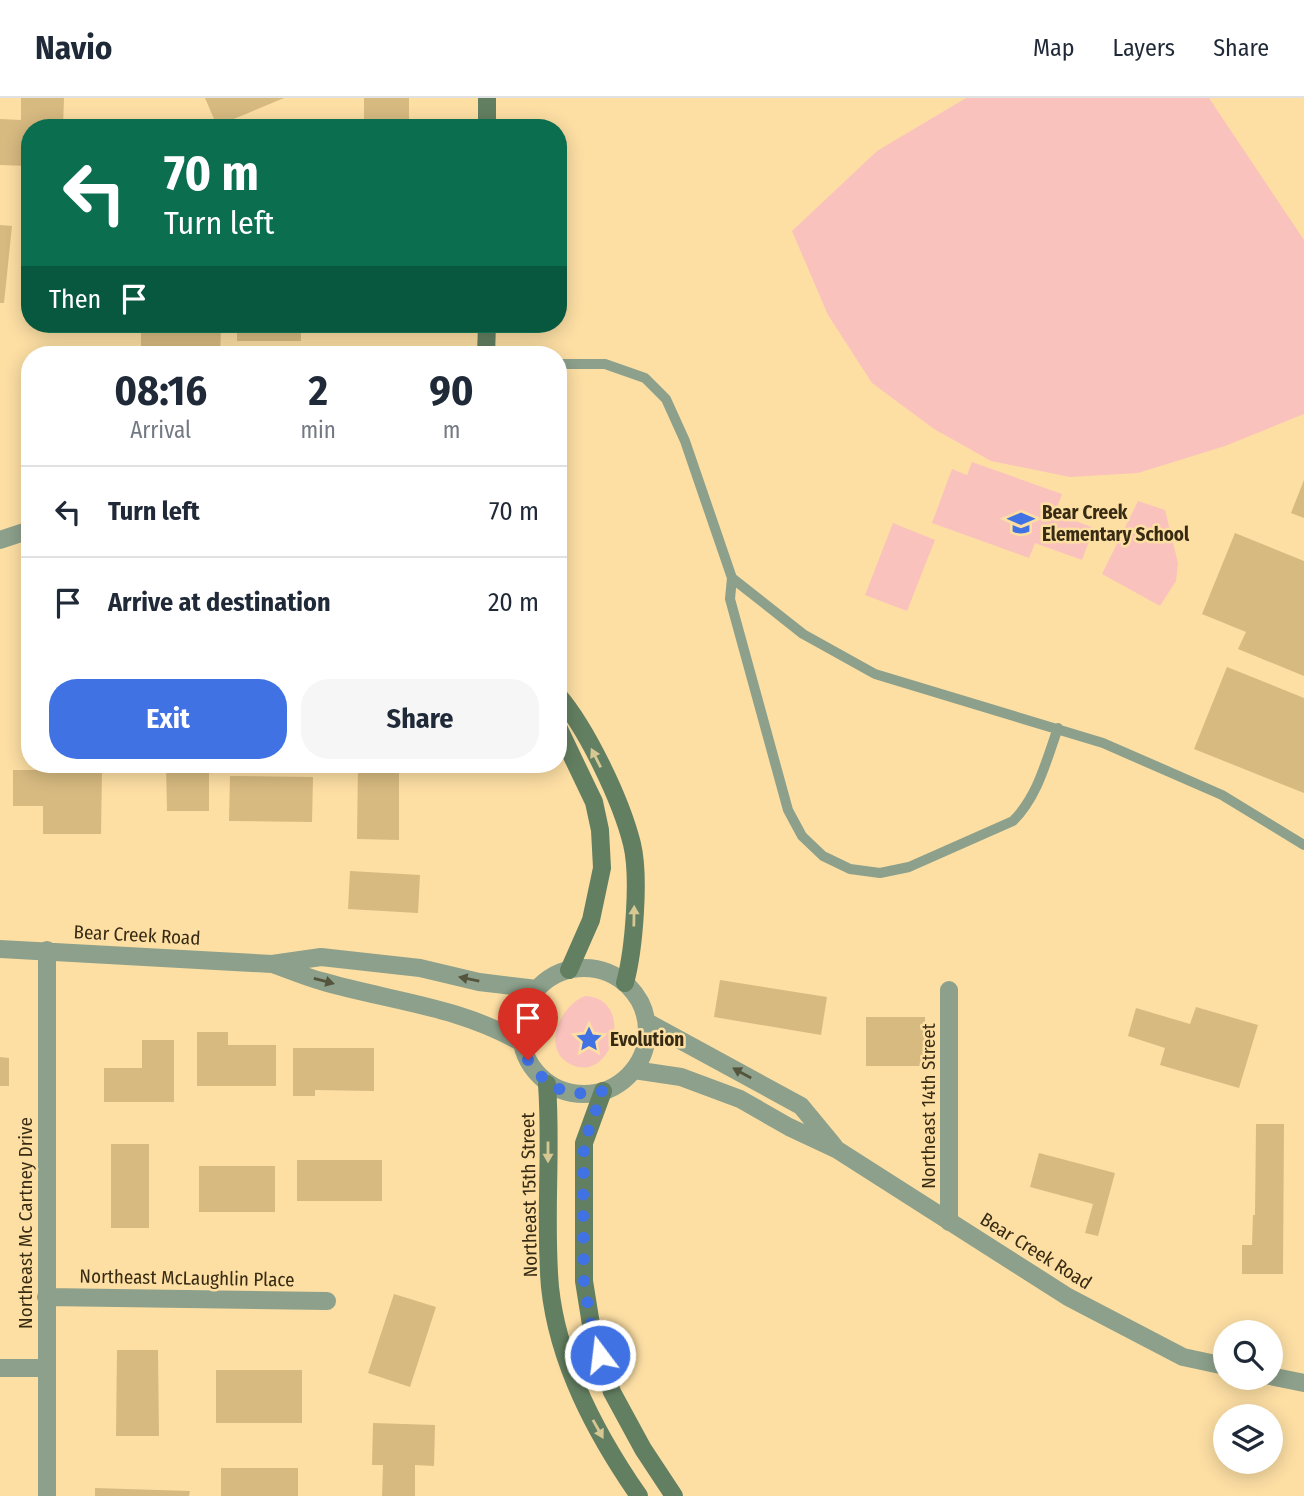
<!DOCTYPE html>
<style>
body{margin:0;font-family:"Fira Sans Condensed",sans-serif;background:#f6f6f7;color:#1f2937;height:100vh;display:flex;flex-direction:column;font-size:26px;white-space:nowrap}
*{box-sizing:border-box;margin:0}
p{font-size:23px;color:#747a83}
.icon{flex:none;width:38px;height:38px;fill:none;stroke:currentColor;stroke-width:2;stroke-linecap:round;stroke-linejoin:round}
.map{position:relative;flex:1;overflow:hidden}
.panel{position:absolute;left:21px;top:248px;width:546px;height:427px;display:flex;flex-direction:column;background:#fff;border-radius:28px;box-shadow:0 4px 18px #0003}
.panel>*{flex:none}
.top-card{position:absolute;left:21px;top:21px;width:546px;height:214px;border-radius:28px;box-shadow:0 4px 18px #0003;background:#0b6e4f;color:#fff;overflow:hidden}
.fabs{position:absolute;left:1213px;top:1222px;display:grid;gap:14px}
.fabs a{display:grid;place-items:center;width:70px;height:70px;border-radius:50%;background:#fff;box-shadow:0 4px 18px #0003;font-size:35px}
.pin{position:absolute;display:grid;place-items:center;width:60px;height:60px;color:#fff;margin:-72px -30px;border-radius:50% 50% 50% 0;rotate:-45deg;box-shadow:0 0 7px #0007}
.pin .icon{rotate:45deg}
.me{position:absolute;width:77px;margin:-38px;rotate:345deg;stroke-linejoin:round;filter:drop-shadow(0 0 5px #0008)}
.turn{display:flex;align-items:center;gap:24px;height:147px;padding:0 28px;font-size:32px}
.turn .icon{width:91px;height:91px;stroke-width:2.5}
.turn b{display:block;font-size:49px;line-height:60px}
.then{display:flex;align-items:center;height:66px;padding:0 28px;background:#0003;gap:14px;font-size:26px}
.eta{display:flex;justify-content:space-evenly;align-items:center;height:119px;text-align:center}
.eta b{font-size:42px;font-weight:700;line-height:49px}
.button{display:flex;gap:14px;margin-top:auto;padding:14px 28px}
.button a{flex:1;height:80px;border-radius:28px;background:#4072e3;color:#fff;font-size:28px;font-weight:700;line-height:80px;text-align:center}
.button a+a{background:#f6f6f7;color:#1f2937}
ul{padding:0;list-style:none}
li{display:flex;align-items:center;gap:21px;height:91px;padding:0 28px;border-top:2px solid #e0e1e3}
li div{flex:1}
li b{display:block;font-size:26px}
li em{font-style:normal}
header{display:flex;align-items:center;gap:42px;box-sizing:border-box;height:98px;padding:0 35px;background:#fff;border-bottom:2px solid #e0e1e3}
header strong{font-size:33px}
nav{display:flex;gap:38px;margin-inline-start:auto;font-size:24px}
.map>svg:first-child{display:block}
.green{fill:#fac2bd}
.building{fill:#d7ba80}
.lines{fill:none;stroke-linecap:round;stroke-linejoin:round}
.service{stroke:#8ca08b;stroke-width:10}
.minor{stroke:#8ca08b;stroke-width:18}
.tertiary{stroke:#8ca08b;stroke-width:18}
.secondary{stroke:#637f61;stroke-width:18}
.oneway{fill:#d6c793}
.oneway2{fill:#55543d}
.route{stroke:#4072e3;stroke-width:12;stroke-dasharray:0 21.6}
.labels{text-anchor:middle;dominant-baseline:central;stroke-width:5;stroke-linejoin:round;paint-order:stroke}
.poi-label{font-size:19px;font-weight:bold;fill:#372b13;stroke:#fddfa4;text-anchor:start}
.street-label{font-size:19px;fill:#372b13;stroke:#fddfa4}
</style>
<header>
<strong>Navio</strong>
<nav><a>Map</a><a>Layers</a><a>Share</a></nav>
</header>
<div class="map">
<svg width="1304" height="1398" viewBox="0 0 1304 1398">
<rect width="100%" height="100%" fill="#fddfa4"/>
<path class="green" d="M966 0H1209L1304 142V316L1225 348 1138 375 1070 379 991 363 934 331 872 285 828 217 792 133 877 53Z
M972 364 1062 396 1055 415 1094 430 1082 462 1035 445 1029 460 932 425 952 371 967 377Z
M1138 403 1165 412 1178 465 1176 483 1160 508 1102 476Z
M893 425 935 442 907 513 865 497Z
M585 898C637 900 612 988 570 966 540 950 561 907 585 898Z"/>
<path class="building" d="M21 0H64L63 30H30V68L0 67V21L21 22Z
M205 0H284L217 28Z
M364 0H409V30H364Z
M0 127 12 128 4 205H0Z
M172 226H196V232H221L220 257H141V231H172Z
M237 226H301V243H237Z
M358 226H414V229L358 230Z
M44 251H85V257H44Z
M1304 382V420L1291 415Z
M1235 435 1304 463V578L1238 551 1246 534 1202 516Z
M1227 569 1304 600V695L1194 651Z
M166 667H209V713H167Z
M358 667H399V742L357 741Z
M13 672H102L101 736H43V708H13Z
M230 678 313 679 312 724 229 723Z
M350 773 420 777 418 815 348 811Z
M720 882 827 899 821 937 714 919Z
M1196 909 1258 927 1239 990 1160 967 1165 950 1128 938 1136 910 1190 926Z
M866 919H925V968H866Z
M197 934H228V947H276V988H197Z
M142 942H174V1004H104V970H142Z
M293 950H374V993L315 992V998H293Z
M0 959 9 960V988H0Z
M1256 1026H1284L1283 1176H1242V1147H1252L1253 1117H1255Z
M111 1046H149V1130H111Z
M1039 1055 1115 1075 1098 1138 1085 1135 1093 1106 1030 1089Z
M297 1062H382V1103H297Z
M199 1068H275V1114H199Z
M394 1196 436 1209 410 1289 368 1275Z
M117 1252H158L159 1338H116Z
M216 1272H302V1325H216Z
M373 1325 435 1327 434 1368 415 1367V1398H382L383 1367H372Z
M221 1370H298V1398H221Z
M95 1390 190 1393 189 1398H95Z"/>
<g class="lines">
<path class="service" d="M558 266H605L645 280 666 301 685 343 732 480 803 536 875 576 1103 645 1222 697 1304 747
M732 480 730 501 788 712 802 738 823 758 850 771 880 775 909 769 1013 723C1038 698 1046 663 1058 630"/>
<path class="minor" d="M0 442 30 432
M47 852V1398
M949 892V1124
M46 1199 327 1203
M0 1270H46"/>
<path class="tertiary" d="M0 851 272 866 321 859 420 870 479 884 537 891
M275 867C290 872 306 879 321 883 389 903 459 908 522 945
M521 933a63 63 0 1 1 126 0a63 63 0 1 1-126 0Z
M647 924 801 1008 834 1048
M634 972 681 979 740 1001 789 1029 836 1051 1068 1199 1183 1259 1225 1268
M1270 1278 1304 1285"/>
<path class="secondary" d="M487 0V30
M486 257 487 226
M558 597C587 631 621 702 632 746 640 779 634 852 625 885
M558 629 594 704 600 732 602 770 591 822 569 872
M547 986C552 1054 544 1121 550 1189 558 1265 596 1336 639 1398
M603 993 584 1045V1183L593 1239 612 1294 643 1351 674 1398"/>
</g>
<defs><path id="oneway-solid" d="M-6-.8H1V-3.2L6.5 0L1 3.2V.8H-6Z" transform="scale(1.75)"/></defs>
<g class="oneway">
<use href="#oneway-solid" transform="translate(596 660) rotate(-117)"/>
<use href="#oneway-solid" transform="translate(634 818) rotate(-89)"/>
<use href="#oneway-solid" transform="translate(548 1054) rotate(90)"/>
<use href="#oneway-solid" transform="translate(598 1331) rotate(61)"/>
</g>
<g class="oneway2">
<use href="#oneway-solid" transform="translate(469 881) rotate(-168)"/>
<use href="#oneway-solid" transform="translate(324 883) rotate(15)"/>
<use href="#oneway-solid" transform="translate(742 975) rotate(-151)"/>
</g>
<g class="lines">
<path class="route" d="M528 962C548 991 567 1000 603 993L584 1045 583 1106 584 1183 593 1239 600 1257"/>
</g>
<defs>
<g id="school-bare" transform="scale(2.1)"><path d="M0-5L7-2L0 1L-7-2ZM-4 1L0 2.5L4 1V4Q0 6-4 4Z" fill="#4072e3" stroke="#fddfa4" stroke-width="2.5" paint-order="stroke"/></g>
<g id="sight-bare" transform="scale(2.1)"><path d="M0-6L1.8-2.2L6-1.7L2.9 1.2L3.7 5.4L0 3.3L-3.7 5.4L-2.9 1.2L-6-1.7L-1.8-2.2Z" fill="#4072e3" stroke="#fddfa4" stroke-width="2.5" paint-order="stroke"/></g>
</defs>
<g fill-rule="evenodd">
<use href="#school-bare" x="1021" y="425"/>
<use href="#sight-bare" x="589" y="941"/>
</g>
<g class="labels">
<g class="poi-label">
<text x="1042" y="414">Bear Creek<tspan x="1042" dy="22">Elementary School</tspan></text>
<text x="610" y="941">Evolution</text>
</g>
<g class="street-label">
<text transform="translate(137 837) rotate(3)">Bear Creek Road</text>
<text transform="translate(928 1008) rotate(-90)">Northeast 14th Street</text>
<text transform="translate(529 1097) rotate(-91)">Northeast 15th Street</text>
<text transform="translate(25 1125) rotate(-90)">Northeast Mc Cartney Drive</text>
<text transform="translate(1036 1153) rotate(32)">Bear Creek Road</text>
<text transform="translate(187 1180) rotate(1)">Northeast McLaughlin Place</text>
</g>
</g>
</svg>
<div class="fabs">
<a><svg class="icon" aria-label="search" viewBox="0 0 24 24"><circle cx="10" cy="10" r="6"/><path d="M15 15l6 6"/></svg></a>
<a><svg class="icon" aria-label="layers" viewBox="0 0 24 24"><path d="M12 4l9 5-9 5-9-5zM3 14l9 5 9-5"/></svg></a>
</div>
<div class="pin" style="left:528px;top:962px;background:#d93025"><svg class="icon" aria-label="arrive" viewBox="0 0 24 24"><path d="M6 21V4h12l-3 4 3 4H6"/></svg></div>
<svg class="me" style="left:600px;top:1257px" viewBox="-20 -20 40 40"><circle r="17" fill="#4072e3" stroke="#fff" stroke-width="3"/><path d="M0-11L8 9 0 5-8 9z" fill="#fff"/></svg>
<div class="top-card">
<div class="turn"><svg class="icon" aria-label="left" viewBox="0 0 24 24"><path d="M17 20v-9H6M10 6l-5 5 5 5"/></svg><div><b>70 m</b>Turn left</div></div>
<div class="then">Then<svg class="icon" aria-label="arrive" viewBox="0 0 24 24"><path d="M6 21V4h12l-3 4 3 4H6"/></svg></div>
</div>
<section class="panel">
<div class="eta">
<div><b>08:16</b><p>Arrival</p></div>
<div><b>2</b><p>min</p></div>
<div><b>90</b><p>m</p></div>
</div>
<ul>
<li><svg class="icon" aria-label="left" viewBox="0 0 24 24"><path d="M17 20v-9H6M10 6l-5 5 5 5"/></svg><div><b>Turn left</b></div><em>70 m</em></li>
<li><svg class="icon" aria-label="arrive" viewBox="0 0 24 24"><path d="M6 21V4h12l-3 4 3 4H6"/></svg><div><b>Arrive at destination</b></div><em>20 m</em></li>
</ul>
<div class="button"><a>Exit</a><a>Share</a></div>
</section>
</div>
